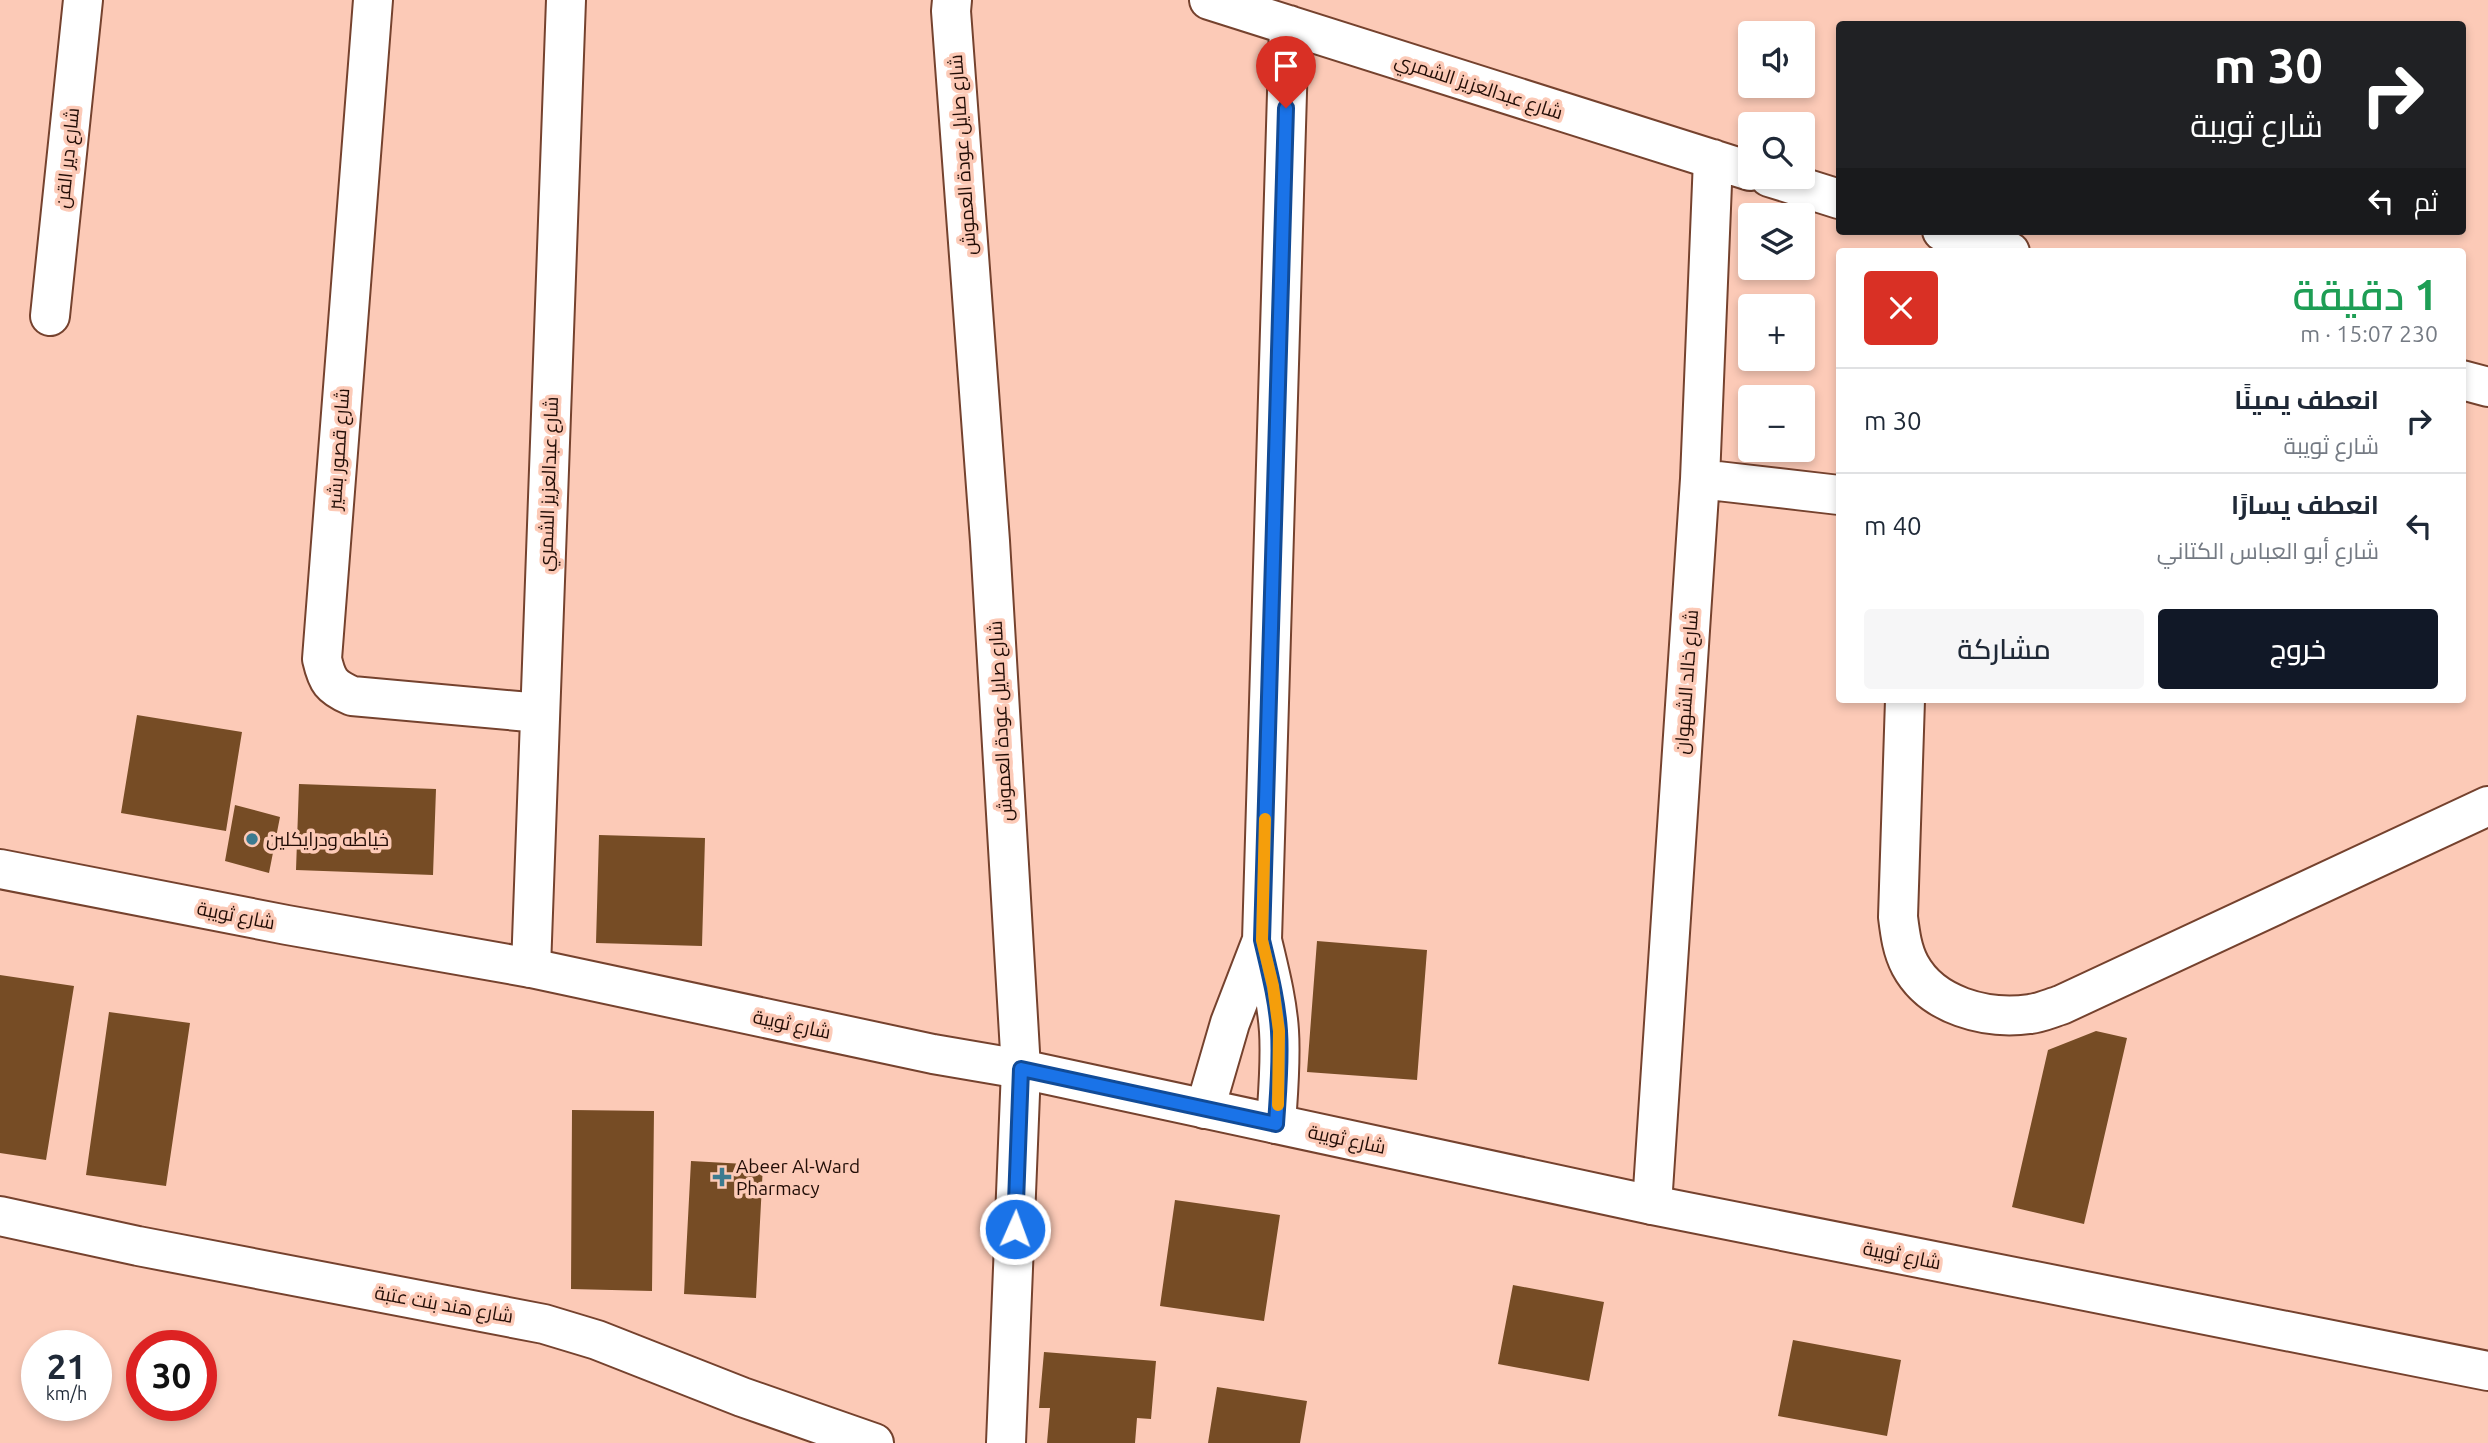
<!DOCTYPE html>
<html lang="ar">
<meta charset="utf-8">
<style>
body{margin:0;font-family:Ubuntu,Cairo,sans-serif;background:#f6f6f7;color:#1f2937;direction:rtl;height:100vh;display:flex;flex-direction:column;font-size:26px;white-space:nowrap}
*{box-sizing:border-box;margin:0}
p{font-size:23px;color:#747a83}
.icon{flex:none;width:38px;height:38px;fill:none;stroke:currentColor;stroke-width:2;stroke-linecap:round;stroke-linejoin:round}
.map{position:relative;flex:1;overflow:hidden;direction:ltr}
.sheet{position:absolute;left:1836px;top:248px;width:630px;height:455px;display:flex;flex-direction:column;background:#fff;border-radius:7px;box-shadow:0 4px 10px #0003;direction:rtl}
.sheet>*{flex:none}
.hud{position:absolute;left:1836px;top:21px;width:630px;height:214px;border-radius:7px;box-shadow:0 4px 10px #0003;direction:rtl;background:#202124;color:#fff;overflow:hidden}
.buttons{position:absolute;left:1738px;top:21px;display:grid;gap:14px}
.buttons a{display:grid;place-items:center;width:77px;height:77px;border-radius:7px;background:#fff;box-shadow:0 4px 10px #0003;font-size:35px}
.speed{position:absolute;left:21px;top:1330px;display:flex;gap:14px;font-size:35px;font-weight:700;text-align:center}
.speed>*{display:grid;place-content:center;width:91px;height:91px;border-radius:50%;background:#fff;box-shadow:0 4px 10px #0003;line-height:1}
.speed small{font-size:18px;font-weight:400}
.speed .limit{border:10px solid #d22;background:#fff;color:#111}
.pin{position:absolute;display:grid;place-items:center;width:60px;height:60px;color:#fff;margin:-72px -30px;border-radius:50% 50% 50% 0;rotate:-45deg;box-shadow:0 0 7px #0007}
.pin .icon{rotate:45deg}
.me{position:absolute;width:77px;margin:-38px;rotate:2deg;stroke-linejoin:round;filter:drop-shadow(0 0 5px #0008)}
.turn{display:flex;align-items:center;gap:24px;height:147px;padding:0 28px;font-size:32px}
.turn .icon{width:91px;height:91px;stroke-width:2.5}
.turn b{display:block;font-size:49px;line-height:60px}
.then{display:flex;align-items:center;height:66px;padding:0 28px;background:#0003;gap:14px;font-size:26px}
.round{display:grid;place-items:center;flex:none;width:74px;height:74px;border-radius:7px;background:#f6f6f7}
.summary{display:flex;align-items:center;justify-content:space-between;height:119px;padding:0 28px}
h1{font-size:42px;font-weight:600;line-height:52px;color:#1e9e55}
.button{display:flex;gap:14px;margin-top:auto;padding:14px 28px}
.button a{flex:1;height:80px;border-radius:7px;background:#111827;color:#fff;font-size:28px;font-weight:600;line-height:80px;text-align:center}
.button a+a{background:#f6f6f7;color:#1f2937}
ul{padding:0;list-style:none}
li{display:flex;align-items:center;gap:21px;height:105px;padding:0 28px;border-top:2px solid #e0e1e3}
li div{flex:1}
li b{display:block;font-size:26px}
li em{font-style:normal}
.map>svg:first-child{display:block}
.building{fill:#764c25}
.lines{fill:none;stroke-linecap:round;stroke-linejoin:round}
.street-casing{stroke:#75422e;stroke-width:42}
.secondary-casing{stroke:#75422e;stroke-width:42}
.street{stroke:#fff;stroke-width:38}
.secondary{stroke:#fff;stroke-width:38}
.route-casing{stroke:#114b97;stroke-width:18}
.route{stroke:#1a73e8;stroke-width:12}
.slow{stroke:#f59e0b;stroke-width:12}
.poi-dot{fill:#3c7b90;stroke:#fccab7;stroke-width:2.5}
.labels{text-anchor:middle;dominant-baseline:central;stroke-width:7;stroke-linejoin:round;paint-order:stroke}
.street-label{font-size:19px;fill:#220d06;stroke:#fccab7}
.poi-label{font-size:19px;fill:#220d06;stroke:#fccab7;text-anchor:start}
</style>
<div class="map">
<svg width="2488" height="1443" viewBox="0 0 2488 1443">
<rect width="100%" height="100%" fill="#fccab7"/>
<path class="building" d="M137 715 242 732 226 831 121 813Z
M299 784 436 789 433 875 296 870Z
M235 805 280 817 269 873 225 861Z
M599 835 705 838 702 946 596 943Z
M1317 941 1427 950 1417 1080 1307 1072Z
M0 975 74 986 46 1160 0 1153Z
M109 1012 190 1023 166 1186 86 1175Z
M2096 1031 2127 1038 2084 1224 2012 1207 2048 1050Z
M572 1110 654 1111 652 1291 571 1289Z
M691 1161 763 1165 756 1298 684 1294Z
M1175 1200 1280 1215 1264 1321 1160 1306Z
M1513 1285 1604 1302 1589 1381 1498 1364Z
M1793 1340 1901 1360 1887 1436 1778 1416Z
M1044 1352 1156 1361 1151 1419 1137 1418 1135 1443H1047L1050 1408H1039Z
M1217 1387 1307 1401 1300 1443H1208Z"/>
<g class="lines">
<g class="street-casing">
<path id="street" d="M373 0 322 659C327 681 331 687 352 696L540 713
M952 0 951 11 990 541 1021 1069 1006 1443
M1209 0 1750 171
M1769 177 1839 199
M1942 231 2010 252
M50 316 83 0
M2462 380 2488 387
M1700 479 1839 495
M1905 700 1898 917C1900 933 1902 950 1910 965 1932 1006 1986 1020 2030 1014 2040 1013 2051 1008 2061 1005L2488 806
M531 968 566 0
M1205 1109 1230 1023 1262 940
M1276 1124C1278 1093 1281 1062 1279 1031 1277 1000 1269 970 1262 940L1289 25
M1652 1205 1700 479 1713 159
M0 1216 138 1246 544 1324 597 1340 742 1397 874 1443"/>
</g>
<g class="secondary-casing">
<path id="secondary" d="M0 869 287 925 531 968 933 1054 1021 1069 1652 1205 2488 1371"/>
</g>
<use href="#street" class="street"/>
<use href="#secondary" class="secondary"/>
</g>
<g class="lines">
<g class="route-casing">
<path id="route" d="M1015 1229 1021 1069 1276 1124C1278 1093 1281 1062 1279 1031 1277 1000 1269 970 1262 940L1286 108"/>
</g>
<use href="#route" class="route"/>
<path class="slow" d="M1265 819 1262 940 1273 986 1279 1031 1278 1105"/>
</g>
<g class="poi-dot">
<circle cx="252" cy="839" r="7"/>
<path d="M718.5 1166.5h7v7h7v7h-7v7h-7v-7h-7v-7h7z"/>
</g>
<g class="labels">
<g class="street-label">
<text transform="translate(1479 86) rotate(18)">شارع عبدالعزيز الشمري</text>
<text transform="translate(962 155) rotate(-94)">شارع صايل عودة العموش</text>
<text transform="translate(67 158) rotate(-84)">شارع دير القن</text>
<text transform="translate(338 449) rotate(-86)">شارع قصور بشير</text>
<text transform="translate(548 484) rotate(-88)">شارع عبدالعزيز الشمري</text>
<text transform="translate(1686 682) rotate(-86)">شارع خالد الشهوان</text>
<text transform="translate(1000 721) rotate(-93)">شارع صايل عودة العموش</text>
<text transform="translate(236 915) rotate(11)">شارع ثويبة</text>
<text transform="translate(792 1024) rotate(12)">شارع ثويبة</text>
<text transform="translate(1347 1139) rotate(12)">شارع ثويبة</text>
<text transform="translate(1902 1255) rotate(11)">شارع ثويبة</text>
<text transform="translate(444 1304) rotate(10)">شارع هند بنت عتبة</text>
</g>
<g class="poi-label">
<text x="266" y="839">خياطه ودرايكلين</text>
<text x="736" y="1166">Abeer Al-Ward<tspan x="736" dy="22">Pharmacy</tspan></text>
</g>
</g>
</svg>
<div class="buttons">
<a><svg class="icon" aria-label="sound" viewBox="0 0 24 24"><path d="M4 9h4l5-4v14l-5-4H4zM17 9q2 3 0 6"/></svg></a>
<a><svg class="icon" aria-label="search" viewBox="0 0 24 24"><circle cx="10" cy="10" r="6"/><path d="M15 15l6 6"/></svg></a>
<a><svg class="icon" aria-label="layers" viewBox="0 0 24 24"><path d="M12 4l9 5-9 5-9-5zM3 14l9 5 9-5"/></svg></a>
<a>+</a>
<a>−</a>
</div>
<div class="speed"><div>21<small>km/h</small></div><div class="limit">30</div></div>
<div class="pin" style="left:1286px;top:108px;background:#d93025"><svg class="icon" aria-label="arrive" viewBox="0 0 24 24"><path d="M6 21V4h12l-3 4 3 4H6"/></svg></div>
<svg class="me" style="left:1015px;top:1229px" viewBox="-20 -20 40 40"><circle r="17" fill="#1a73e8" stroke="#fff" stroke-width="3"/><path d="M0-11L8 9 0 5-8 9z" fill="#fff"/></svg>
<div class="hud">
<div class="turn"><svg class="icon" aria-label="right" viewBox="0 0 24 24"><path d="M7 20v-9h11M14 6l5 5-5 5"/></svg><div><b>30 m</b>شارع ثويبة</div></div>
<div class="then">ثم<svg class="icon" aria-label="left" viewBox="0 0 24 24"><path d="M17 20v-9H6M10 6l-5 5 5 5"/></svg></div>
</div>
<section class="sheet">
<div class="summary"><div><h1>1 دقيقة</h1><p>230 m · 15:07</p></div><a class="round" style="background:#d93025;color:#fff"><svg class="icon" aria-label="close" viewBox="0 0 24 24"><path d="M6 6l12 12M18 6L6 18"/></svg></a></div>
<ul>
<li><svg class="icon" aria-label="right" viewBox="0 0 24 24"><path d="M7 20v-9h11M14 6l5 5-5 5"/></svg><div><b>انعطف يمينًا</b><p>شارع ثويبة</p></div><em>30 m</em></li>
<li><svg class="icon" aria-label="left" viewBox="0 0 24 24"><path d="M17 20v-9H6M10 6l-5 5 5 5"/></svg><div><b>انعطف يسارًا</b><p>شارع أبو العباس الكتاني</p></div><em>40 m</em></li>
</ul>
<div class="button"><a>خروج</a><a>مشاركة</a></div>
</section>
</div>
